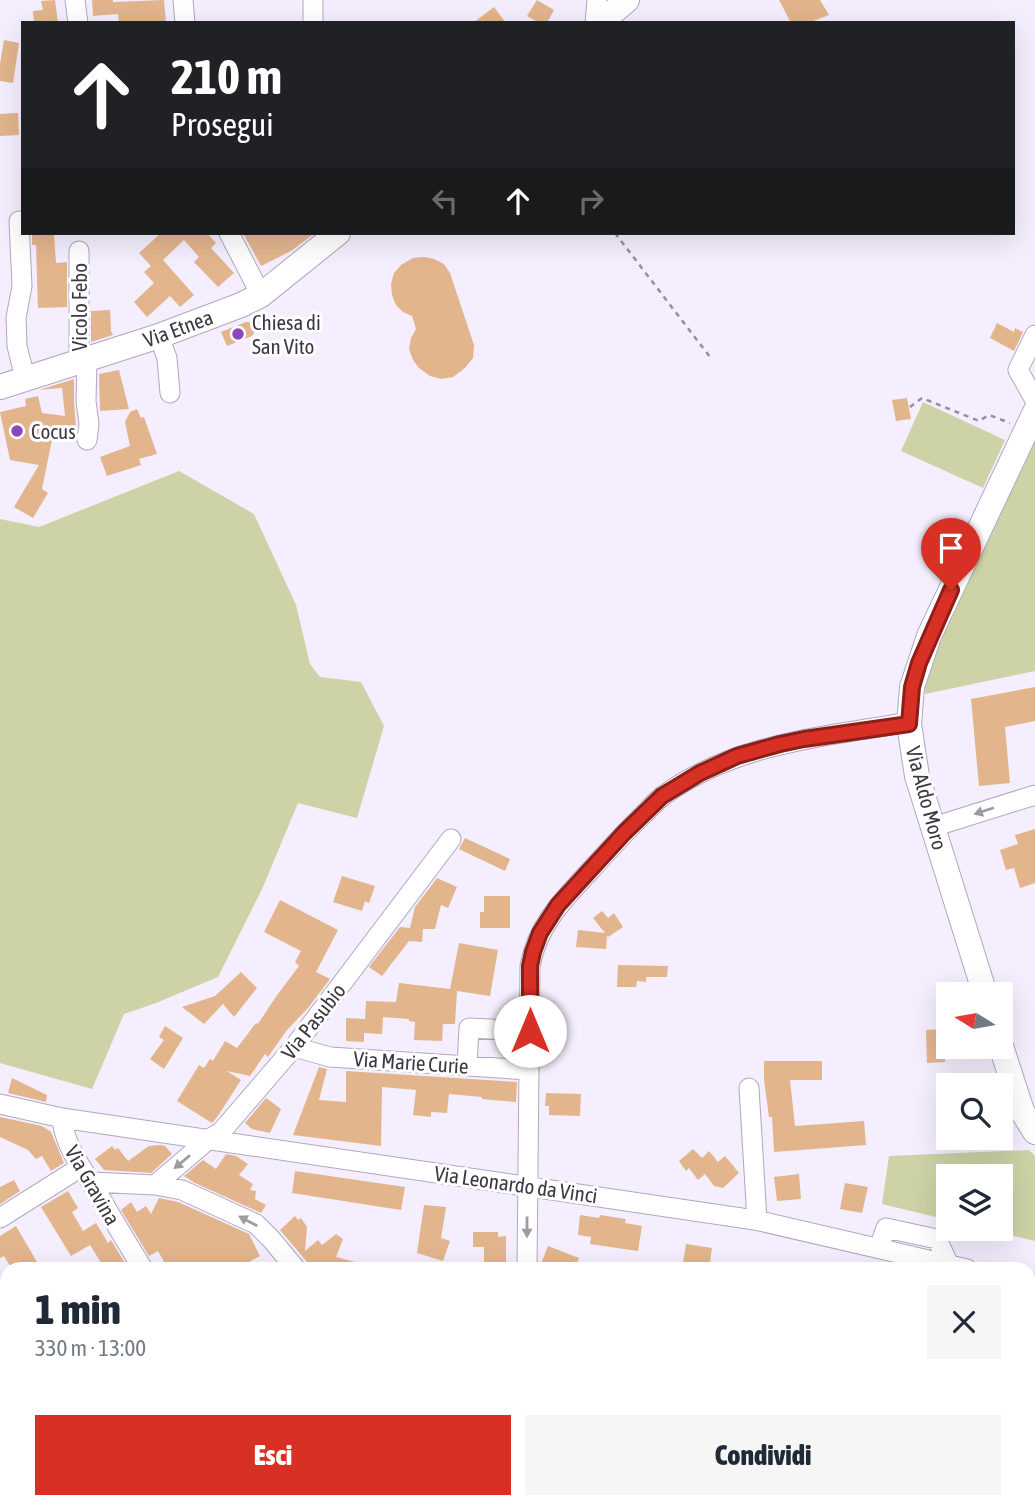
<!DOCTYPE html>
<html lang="it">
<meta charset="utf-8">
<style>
body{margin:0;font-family:"Asap Condensed",sans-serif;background:#f6f6f7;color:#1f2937;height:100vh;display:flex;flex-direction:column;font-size:26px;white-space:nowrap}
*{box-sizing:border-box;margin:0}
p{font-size:23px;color:#747a83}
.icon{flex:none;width:38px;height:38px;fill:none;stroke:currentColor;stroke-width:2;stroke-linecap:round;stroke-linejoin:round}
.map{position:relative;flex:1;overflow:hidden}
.panel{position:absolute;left:0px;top:1262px;width:1036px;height:247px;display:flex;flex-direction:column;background:#fff;border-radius:21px 21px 0 0;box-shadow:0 7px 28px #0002}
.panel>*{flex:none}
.banner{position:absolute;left:21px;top:21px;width:994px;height:214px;border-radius:0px;box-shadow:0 7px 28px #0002;background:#202124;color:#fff;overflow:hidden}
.needle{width:46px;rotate:281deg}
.fabs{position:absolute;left:936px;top:982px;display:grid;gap:14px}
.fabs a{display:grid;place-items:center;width:77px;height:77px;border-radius:0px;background:#fff;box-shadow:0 7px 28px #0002;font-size:35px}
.pin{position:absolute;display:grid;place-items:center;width:60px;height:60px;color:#fff;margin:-72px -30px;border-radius:50% 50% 50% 0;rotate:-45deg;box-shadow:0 0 7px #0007}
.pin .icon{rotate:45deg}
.me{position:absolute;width:77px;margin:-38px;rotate:0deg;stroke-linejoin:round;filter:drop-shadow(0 0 5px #0008)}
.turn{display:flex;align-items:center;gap:24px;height:147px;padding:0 35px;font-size:32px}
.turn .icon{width:91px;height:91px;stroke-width:2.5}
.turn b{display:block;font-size:49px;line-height:60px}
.lanes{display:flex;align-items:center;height:66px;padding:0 35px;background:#0003;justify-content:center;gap:35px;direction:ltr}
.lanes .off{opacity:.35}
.round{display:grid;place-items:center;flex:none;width:74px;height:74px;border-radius:0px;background:#f6f6f7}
.head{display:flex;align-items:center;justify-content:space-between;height:119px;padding:0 35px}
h1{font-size:42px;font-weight:800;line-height:52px}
.button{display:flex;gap:14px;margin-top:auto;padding:14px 35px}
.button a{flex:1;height:80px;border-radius:0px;background:#d93025;color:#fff;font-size:28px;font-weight:800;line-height:80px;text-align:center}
.button a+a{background:#f6f6f7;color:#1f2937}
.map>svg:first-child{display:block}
.green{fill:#cdd3a6}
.building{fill:#e2b58d}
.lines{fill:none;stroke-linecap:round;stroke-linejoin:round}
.minor-casing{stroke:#b1a7c0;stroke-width:21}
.major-casing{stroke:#b1a7c0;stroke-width:26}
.path{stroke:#948f9c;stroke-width:2.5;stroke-dasharray:5 5;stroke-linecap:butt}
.minor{stroke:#fff;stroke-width:19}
.major{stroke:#fff;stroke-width:24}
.oneway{fill:#9e9ca0}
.route-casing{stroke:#8d1f18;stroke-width:18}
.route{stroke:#d93025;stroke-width:12}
.poi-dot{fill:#8b48bc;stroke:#fff;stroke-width:2.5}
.labels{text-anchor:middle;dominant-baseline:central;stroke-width:6;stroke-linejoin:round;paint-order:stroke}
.street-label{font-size:21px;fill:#3c3842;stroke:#fff}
.poi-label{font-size:21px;fill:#3c3842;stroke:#fff;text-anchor:start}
</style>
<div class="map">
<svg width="1035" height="1507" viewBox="0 0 1035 1507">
<rect width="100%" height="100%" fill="#f4eefe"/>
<path class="green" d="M923 402 1005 440 983 488 901 451Z
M1035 439V671L925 694V684L937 646Z
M179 471 254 514 296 605 310 664 320 677 361 682 384 726 357 818 298 803 263 887 218 977 156 1003 124 1014 92 1089 0 1063V519L39 527Z
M1029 1150 1035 1156V1241L983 1229 1001 1228V1176H948V1220L882 1204 889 1156Z"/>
<path class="building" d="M55 0 58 23H34L33 11 43 10 41 1Z
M92 0H113V2L164 0 166 23H119L118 14 93 16Z
M537 0 554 10 547 23H539L527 16Z
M779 0H820L829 15 808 23H791Z
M494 7 506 23H473Z
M4 40 19 43 13 83 0 81V64Z
M18 113 19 135 0 136V114Z
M32 233H54L56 263 67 262V307L38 308 36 245H32Z
M161 233H207L216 243 211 248 234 273 218 287 194 262 199 257 184 240 163 260 194 295 180 307 170 296 147 317 134 302 154 283 144 272 151 266 139 253Z
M243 233H315L291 251 261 266Z
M424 257 434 259 444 264 450 273 474 345 473 358 465 368 453 377 441 379 430 376 419 368 413 360 409 349 411 338 416 329 412 316 403 312 396 305 392 295 391 284 394 273 401 265 413 258Z
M110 310 111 331 113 335 91 342V311Z
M246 322H251L254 325 255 331 252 336 227 346 221 332Z
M997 323 1014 332 1015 328 1023 332 1014 351 990 338Z
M119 370 129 409 100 411 99 374Z
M74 379V401L76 428 54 430 42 489 48 493 33 518 14 507 39 465 10 460 0 412 26 406 25 399 38 396 42 413 65 416 62 388 39 390Z
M907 398 911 419 896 421 892 400Z
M137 409 141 418 144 417 157 454 139 459 141 465 107 476 100 457 130 446 125 422 130 412Z
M1035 687V721L1005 727 1010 783 979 786 971 699Z
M1035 829V883L1020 888 1014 868 1006 870 1000 850 1018 844 1015 835Z
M465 838 510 859 505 871 459 849Z
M342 876 375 886 369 903 365 901 362 911 333 902Z
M437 878 457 887 448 908 441 905 435 929H423L422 942 409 941 382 976 369 967 400 927 410 928 415 907Z
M484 896H510V928H480V912H484Z
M280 900 338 930 316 972 330 979 308 1008 287 1030 268 1057 265 1054 250 1076 227 1071 241 1080 218 1116 212 1123 177 1101 199 1065 204 1068 210 1059 213 1061 225 1041 237 1048 256 1023 258 1024 275 998 299 966 295 962 301 951 264 932Z
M602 911 608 918 614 913 623 927 608 937 607 936 606 949 576 947 578 930 605 933 593 918Z
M459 943 498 950 490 996 457 991 455 1024H443L442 1041 414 1040 415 1022 409 1021V1019L383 1017 382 1034 364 1033V1042L346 1041V1018L365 1019 366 1001 396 1002 399 983 450 989Z
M618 965 668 966 667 977H646V982L637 981 636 987H617Z
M241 972 257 988 234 1017 223 1004 204 1024 182 1007 215 996Z
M165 1026 183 1038 164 1069 150 1059 164 1040 159 1037Z
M944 1029 945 1062 927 1063 926 1030Z
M764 1061H822V1080H790L795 1126 864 1121 866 1145 774 1152 772 1117H769L764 1080Z
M319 1067 327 1069 319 1100 346 1102V1071L517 1082 516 1102 482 1099V1097L449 1094 447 1113 431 1112V1117L413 1115 416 1090 382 1087 381 1146 293 1135Z
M12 1078 47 1095 46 1102 8 1093Z
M546 1093 581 1094 580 1116 549 1115V1106H545Z
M266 1098 281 1109 270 1133 252 1129 245 1123Z
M0 1117 42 1126 51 1132 64 1163 51 1171 42 1156 36 1159 28 1150 0 1137Z
M160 1145 165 1146 172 1154 151 1173 104 1170 95 1159 112 1146 115 1150 118 1148 128 1161 149 1146Z
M693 1149 702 1158 709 1151 718 1162 725 1156 739 1173 723 1188 714 1186 705 1174 698 1180 689 1168 686 1171 679 1161Z
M226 1154 236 1156 248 1164 239 1175 253 1184 250 1190 256 1191 255 1199 266 1205 261 1213 195 1183 184 1176 203 1160 216 1169Z
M295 1171 405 1187 401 1210 292 1193Z
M799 1174 801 1199 777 1201 774 1177Z
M14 1180 20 1191 0 1204V1187Z
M845 1183 868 1187 862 1213 840 1209Z
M68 1191 78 1208 72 1212 83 1231 96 1223 108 1243 111 1240 128 1268 105 1269 90 1245 71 1256 41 1207Z
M159 1198 178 1202 249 1234 260 1256 236 1269H168L158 1251 149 1256 121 1210 131 1202 137 1212 146 1206 151 1214Z
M424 1205 446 1207 441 1238 450 1241 443 1261 417 1253Z
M580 1215 599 1218 600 1215 626 1219 625 1223 642 1226 638 1251 590 1244 591 1237 578 1235Z
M295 1216 298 1220 301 1218 307 1227 305 1251 318 1240 322 1245 336 1234 343 1239 336 1257 366 1265V1269H313L280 1230Z
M16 1226 41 1269H12L4 1256 0 1258V1236Z
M473 1232H498V1237L506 1236V1269H484V1247H473Z
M686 1244 712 1248 709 1269H682Z
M548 1246 579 1258 575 1269H539Z"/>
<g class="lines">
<g class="minor-casing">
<path id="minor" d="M75 0 78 23
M183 0 185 23
M313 23V0
M595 23 597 0
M23 221H19L22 286 16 318 17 346 23 370 30 379
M229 233 261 295
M1035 335 1018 370 1035 400
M159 336 167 358 170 393
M79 363V251
M87 440 89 424 86 401 87 360
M933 827 1035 795
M294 1047 330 1057 529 1070
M467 1066 469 1028 530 1031
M749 1088 757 1220
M0 1104 62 1118 755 1220 967 1269
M62 1118C64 1146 83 1169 97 1192 112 1218 127 1243 143 1269
M91 1182 155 1185 182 1190 256 1224 271 1239 296 1269
M155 1185 209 1139 221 1132 294 1047 451 839
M0 1218 81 1167
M879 1248 886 1228 937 1239 949 1265
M527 1269 530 966C537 926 563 900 589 872 607 852 625 832 644 814 650 808 656 801 664 795 734 745 814 738 897 724H909
M1029 1284 1035 1285
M1029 1370 1035 1369
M1029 1406 1035 1397
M282 1502 285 1507
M526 1502 533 1507
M450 1507 453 1502
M705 1507 706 1506
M867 1507 871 1502
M962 1507 966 1502"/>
</g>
<g class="major-casing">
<path id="major" d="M600 23 627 0
M0 387 159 336 241 305 261 295 338 233
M985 994 917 776 909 724 912 687 929 636 1035 412
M1001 1046 1022 1111 1035 1132"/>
</g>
<path class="path" d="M615 233 710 357
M910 407 922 398 979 421 989 415 1010 423"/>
<use href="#minor" class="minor"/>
<use href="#major" class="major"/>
</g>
<defs><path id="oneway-solid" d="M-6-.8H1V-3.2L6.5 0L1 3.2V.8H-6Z" transform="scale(1.75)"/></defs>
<g class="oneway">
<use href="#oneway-solid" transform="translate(984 811) rotate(162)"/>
<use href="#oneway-solid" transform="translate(182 1162) rotate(140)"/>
<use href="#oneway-solid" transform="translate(248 1221) rotate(-152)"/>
<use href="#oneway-solid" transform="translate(527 1227) rotate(90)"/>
</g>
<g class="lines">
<g class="route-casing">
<path id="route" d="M530 1031V966L533 952 540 933 558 905 624 833 662 796 700 773 737 756 780 744 804 739 909 724 912 687 919 663 951 590"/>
</g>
<use href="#route" class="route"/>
</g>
<g class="poi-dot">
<circle cx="238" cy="334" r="7"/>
<circle cx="17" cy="431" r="7"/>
</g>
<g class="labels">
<g class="street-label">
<text transform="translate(79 307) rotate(-90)">Vicolo Febo</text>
<text transform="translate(178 328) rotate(-20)">Via Etnea</text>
<text transform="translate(927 798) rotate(75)">Via Aldo Moro</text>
<text transform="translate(313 1021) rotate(-52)">Via Pasubio</text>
<text transform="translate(411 1062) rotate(4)">Via Marie Curie</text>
<text transform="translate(516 1184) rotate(8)">Via Leonardo da Vinci</text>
<text transform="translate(93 1185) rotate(60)">Via Gravina</text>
</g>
<g class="poi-label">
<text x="252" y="322">Chiesa di<tspan x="252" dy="24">San Vito</tspan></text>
<text x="31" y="431">Cocus</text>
</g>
</g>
</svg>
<div class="fabs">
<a><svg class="needle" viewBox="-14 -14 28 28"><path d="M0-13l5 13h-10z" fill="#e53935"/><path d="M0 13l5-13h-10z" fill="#747a83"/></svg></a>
<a><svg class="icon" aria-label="search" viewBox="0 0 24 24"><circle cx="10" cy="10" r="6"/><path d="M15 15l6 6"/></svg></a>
<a><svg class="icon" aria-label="layers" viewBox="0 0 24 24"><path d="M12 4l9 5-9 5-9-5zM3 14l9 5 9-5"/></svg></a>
</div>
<div class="pin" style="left:951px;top:590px;background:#d93025"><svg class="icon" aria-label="arrive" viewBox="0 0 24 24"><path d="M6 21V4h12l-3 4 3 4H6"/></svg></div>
<svg class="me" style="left:530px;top:1031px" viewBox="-20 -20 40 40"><circle r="19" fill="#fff"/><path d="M0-13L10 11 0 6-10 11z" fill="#d93025"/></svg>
<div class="banner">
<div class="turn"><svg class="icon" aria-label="ahead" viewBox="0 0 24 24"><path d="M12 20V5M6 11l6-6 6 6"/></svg><div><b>210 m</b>Prosegui</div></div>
<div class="lanes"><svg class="icon off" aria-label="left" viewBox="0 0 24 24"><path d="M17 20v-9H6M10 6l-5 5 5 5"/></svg><svg class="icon" aria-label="ahead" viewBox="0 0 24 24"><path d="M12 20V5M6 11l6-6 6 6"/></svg><svg class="icon off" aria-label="right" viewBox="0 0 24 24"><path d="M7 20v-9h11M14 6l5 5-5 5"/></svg></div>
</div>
<section class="panel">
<div class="head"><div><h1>1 min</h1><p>330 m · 13:00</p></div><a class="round"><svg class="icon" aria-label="close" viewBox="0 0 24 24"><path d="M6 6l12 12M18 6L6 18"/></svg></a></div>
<div class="button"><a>Esci</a><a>Condividi</a></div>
</section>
</div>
